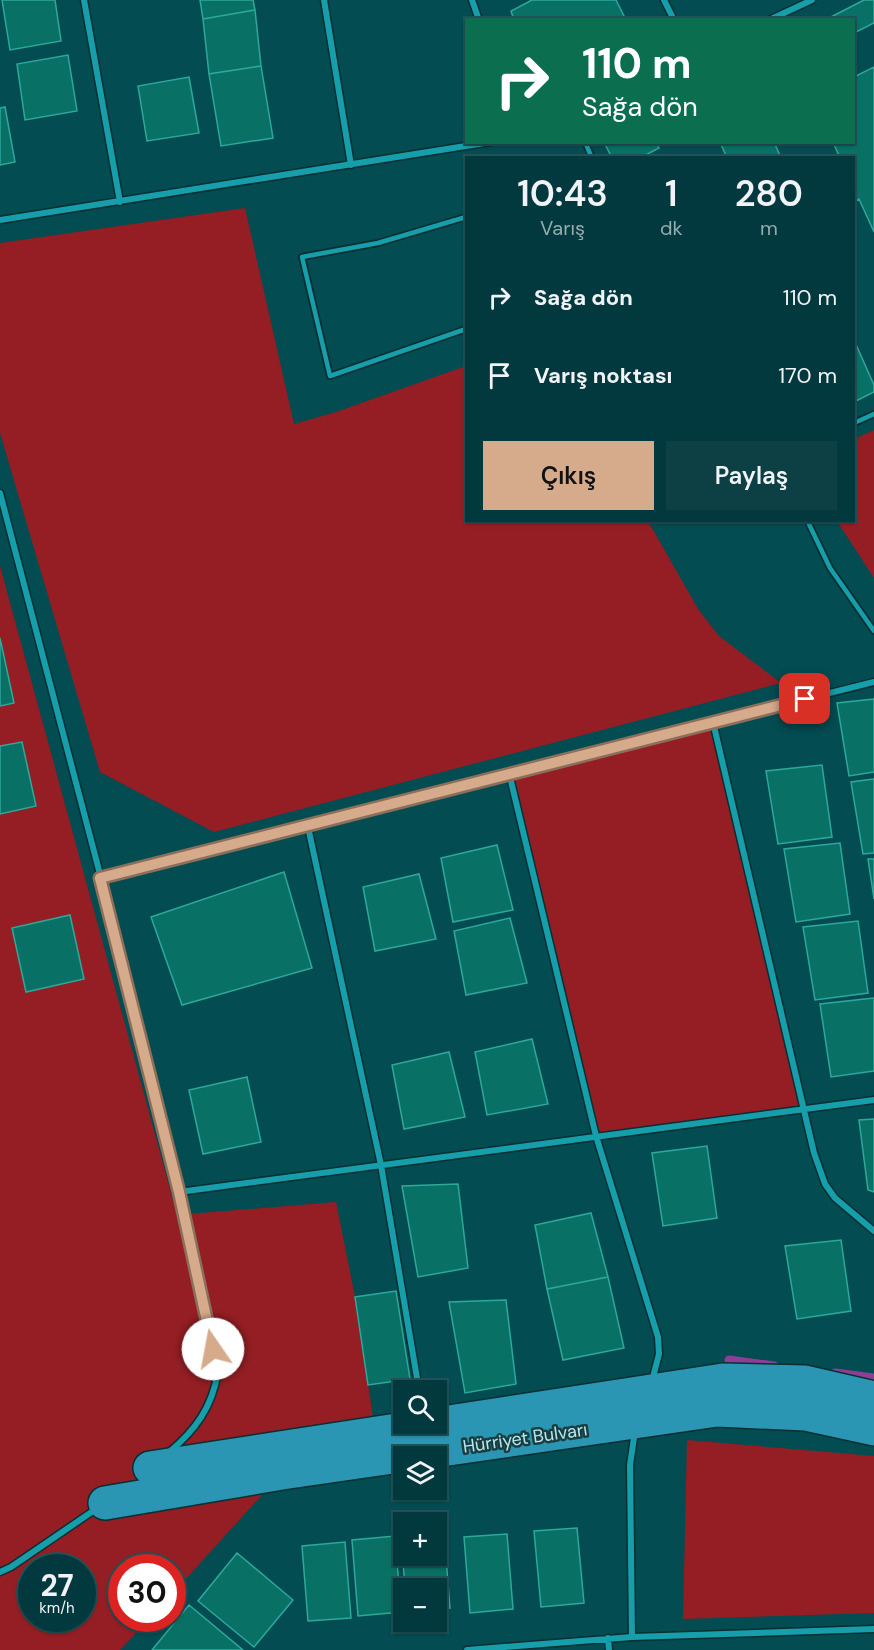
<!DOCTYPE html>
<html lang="tr">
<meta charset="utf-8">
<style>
body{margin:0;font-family:"DM Sans",sans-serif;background:#0c4045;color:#f1f3f6;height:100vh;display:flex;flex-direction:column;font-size:22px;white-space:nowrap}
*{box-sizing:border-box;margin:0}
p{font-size:20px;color:#96acb0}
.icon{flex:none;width:33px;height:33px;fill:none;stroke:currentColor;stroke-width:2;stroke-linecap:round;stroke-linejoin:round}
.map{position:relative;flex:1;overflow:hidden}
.details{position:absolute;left:465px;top:156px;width:390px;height:366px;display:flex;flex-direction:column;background:#02393e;border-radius:0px;box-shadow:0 2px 4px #0004,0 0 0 2px #235358}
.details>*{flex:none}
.top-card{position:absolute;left:465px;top:18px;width:390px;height:126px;border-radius:0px;box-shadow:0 2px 4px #0004,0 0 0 2px #235358;background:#0b6e4f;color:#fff;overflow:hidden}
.tools{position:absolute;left:393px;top:1380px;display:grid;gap:12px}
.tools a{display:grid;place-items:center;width:54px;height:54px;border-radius:0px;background:#02393e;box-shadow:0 2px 4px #0004,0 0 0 2px #235358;font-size:30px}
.speed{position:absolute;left:18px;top:1554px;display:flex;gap:12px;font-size:30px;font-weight:700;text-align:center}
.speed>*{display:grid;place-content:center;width:78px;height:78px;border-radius:50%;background:#02393e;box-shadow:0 2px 4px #0004,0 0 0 2px #235358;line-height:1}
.speed small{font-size:15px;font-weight:400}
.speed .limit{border:9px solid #d22;background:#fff;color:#111}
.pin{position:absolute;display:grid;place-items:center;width:51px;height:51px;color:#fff;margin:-26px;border-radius:12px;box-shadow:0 3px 9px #0006}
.me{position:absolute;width:66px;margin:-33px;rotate:348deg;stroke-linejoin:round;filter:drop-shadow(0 0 4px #0008)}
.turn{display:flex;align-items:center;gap:21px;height:126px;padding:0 18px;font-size:27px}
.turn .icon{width:78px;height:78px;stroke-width:2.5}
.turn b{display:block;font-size:42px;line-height:51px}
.eta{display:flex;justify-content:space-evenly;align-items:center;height:102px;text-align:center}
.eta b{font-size:36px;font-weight:600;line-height:42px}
.action{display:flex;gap:12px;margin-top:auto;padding:12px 18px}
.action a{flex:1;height:69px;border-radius:0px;background:#d6ab8b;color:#111;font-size:24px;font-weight:600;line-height:69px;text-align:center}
.action a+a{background:#0c4045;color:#f1f3f6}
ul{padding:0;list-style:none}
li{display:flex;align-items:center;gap:18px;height:78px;padding:0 18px}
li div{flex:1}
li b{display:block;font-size:22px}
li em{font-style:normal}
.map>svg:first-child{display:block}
.green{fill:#941e23;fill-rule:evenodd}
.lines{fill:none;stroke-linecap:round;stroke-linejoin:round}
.stream{stroke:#8d3e95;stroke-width:9}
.building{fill:#097066;stroke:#2ea89b;stroke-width:1.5}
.service-casing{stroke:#082f32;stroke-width:8}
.minor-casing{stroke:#082f32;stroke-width:9}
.secondary-casing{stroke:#082f32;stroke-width:36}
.service{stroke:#169faa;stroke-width:4.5}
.minor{stroke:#169faa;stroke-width:6}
.secondary{stroke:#2b96b3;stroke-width:33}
.route-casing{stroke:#8b6f5a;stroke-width:15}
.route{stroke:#d6ab8b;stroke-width:10}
.labels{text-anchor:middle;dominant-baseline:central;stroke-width:5;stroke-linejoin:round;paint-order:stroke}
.street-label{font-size:18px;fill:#b5e8ee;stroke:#193e42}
</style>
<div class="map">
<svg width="874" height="1650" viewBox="0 0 874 1650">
<rect width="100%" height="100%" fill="#034c52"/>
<path class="green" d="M245 208 294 424 336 412 466 366V520L648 521 698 609 719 636 781 683 214 832 100 772 0 433V243Z
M874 430V578L837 521 854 520V439Z
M0 566 177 1215 336 1202 355 1297 373 1417 282 1473 173 1593 172 1568H122V1618L149 1619 120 1650H0ZM32 1568H82V1618H32Z
M713 722 803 1110 596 1136 509 773Z
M687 1440 874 1456V1613L683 1619Z"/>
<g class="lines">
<path class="stream" d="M729 1360 774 1366
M835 1373 874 1378"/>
</g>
<path class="building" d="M2 0H55L61 41 10 50Z
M200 0H253L255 10 203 19Z
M532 0H616L626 20H514L511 11Z
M864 0H874V23L854 33V20H825Z
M255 10 261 66 209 74 203 19Z
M68 55 77 111 25 120 17 64Z
M261 66 273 138 221 146 209 74Z
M874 67V232L859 199 854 202V158H840L833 142H854V77Z
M189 77 199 133 147 141 138 86Z
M5 107 15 162 0 165V108Z
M604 142H656L659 148 640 158H612Z
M720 142H774L781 158H727Z
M854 340 874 385V392L854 402Z
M0 638 14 703 0 706Z
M874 699V772L849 776 837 703Z
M22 742 36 806 0 814V746Z
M822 765 832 837 778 844 766 771Z
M874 779V853L863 854 851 782Z
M840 843 850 914 796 922 784 849Z
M497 845 513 910 453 922 441 858Z
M868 859H874V899Z
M284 872 312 968 182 1005 151 917Z
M419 874 436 939 375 951 363 887Z
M70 915 84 979 26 992 12 928Z
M510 918 527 983 466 995 454 931Z
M858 921 868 993 815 1000 803 927Z
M874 998V1071L831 1077 820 1004Z
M532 1039 548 1104 487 1115 475 1052Z
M449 1052 465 1117 404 1129 392 1065Z
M247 1077 261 1142 203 1154 189 1090Z
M874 1119V1192L868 1190 859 1120Z
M707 1146 717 1218 663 1226 652 1153Z
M458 1184 468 1268 418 1277 402 1186Z
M591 1213 608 1277 547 1289 535 1225Z
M841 1240 851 1311 797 1319 785 1246Z
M608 1277 624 1348 563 1360 547 1289Z
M396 1291 410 1379 368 1385 355 1297Z
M506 1300 516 1384 465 1393 449 1302Z
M577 1528 584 1603 541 1607 534 1531Z
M444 1532 450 1608 436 1609V1588H405L401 1536H404V1556H436V1533Z
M507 1534 513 1609 470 1613 464 1537Z
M395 1536 401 1612 358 1616 352 1540Z
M345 1542 351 1618 308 1621 302 1546Z
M237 1553 293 1600 254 1647 198 1601Z
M189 1605 243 1650H152Z"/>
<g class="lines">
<g class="service-casing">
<path id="service" d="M585 142 592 158
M466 217 378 243 302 257 330 376 466 329
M854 423 874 414
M807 520 830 568 874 631"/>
</g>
<g class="minor-casing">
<path id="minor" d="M84 0 120 202
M324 0 351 165
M472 0 479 20
M664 0 674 20
M769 20 812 0
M0 220 491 142
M0 493 101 878 179 1192 874 1100
M713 722 814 1153 825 1184 835 1198 874 1231
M509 773 596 1136 658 1337 659 1354 652 1381
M101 878 308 827
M419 1390 381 1165 308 827 509 773 874 682
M168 1453C196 1430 212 1407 218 1372L179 1192
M0 1572 11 1567 96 1509
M632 1637 630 1465 635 1431
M608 1638 609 1650
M467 1650 632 1637 874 1629"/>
</g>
<g class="secondary-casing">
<path id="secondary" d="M150 1468 723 1380 805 1382 874 1398
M105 1503 282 1473 717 1410 805 1414 874 1429"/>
</g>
<use href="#service" class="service"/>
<use href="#minor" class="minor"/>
<use href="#secondary" class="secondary"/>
</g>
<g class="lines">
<g class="route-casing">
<path id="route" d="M213 1349 179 1192 100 878 805 699"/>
</g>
<use href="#route" class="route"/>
</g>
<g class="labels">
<g class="street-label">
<text transform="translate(525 1438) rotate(-8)">Hürriyet Bulvarı</text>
</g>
</g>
</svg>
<div class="tools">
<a><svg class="icon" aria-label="search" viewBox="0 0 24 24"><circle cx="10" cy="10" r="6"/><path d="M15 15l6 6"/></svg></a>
<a><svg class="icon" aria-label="layers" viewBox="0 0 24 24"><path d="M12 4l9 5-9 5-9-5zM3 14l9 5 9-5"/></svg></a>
<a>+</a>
<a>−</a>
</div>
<div class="speed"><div>27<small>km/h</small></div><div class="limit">30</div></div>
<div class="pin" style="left:805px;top:699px;background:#d93025"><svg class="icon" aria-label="arrive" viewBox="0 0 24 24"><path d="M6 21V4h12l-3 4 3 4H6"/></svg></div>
<svg class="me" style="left:213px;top:1349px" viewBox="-20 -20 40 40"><circle r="19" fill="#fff"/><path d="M0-13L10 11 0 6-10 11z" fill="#d6ab8b"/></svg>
<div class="top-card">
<div class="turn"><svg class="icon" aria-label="right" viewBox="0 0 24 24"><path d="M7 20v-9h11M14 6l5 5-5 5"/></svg><div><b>110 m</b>Sağa dön</div></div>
</div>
<section class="details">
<div class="eta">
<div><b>10:43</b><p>Varış</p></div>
<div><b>1</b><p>dk</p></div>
<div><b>280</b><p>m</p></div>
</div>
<ul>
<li><svg class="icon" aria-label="right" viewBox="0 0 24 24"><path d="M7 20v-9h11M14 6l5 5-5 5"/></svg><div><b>Sağa dön</b></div><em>110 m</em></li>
<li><svg class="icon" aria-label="arrive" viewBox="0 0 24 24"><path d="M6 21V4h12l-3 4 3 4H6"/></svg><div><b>Varış noktası</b></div><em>170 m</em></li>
</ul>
<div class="action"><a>Çıkış</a><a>Paylaş</a></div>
</section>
</div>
